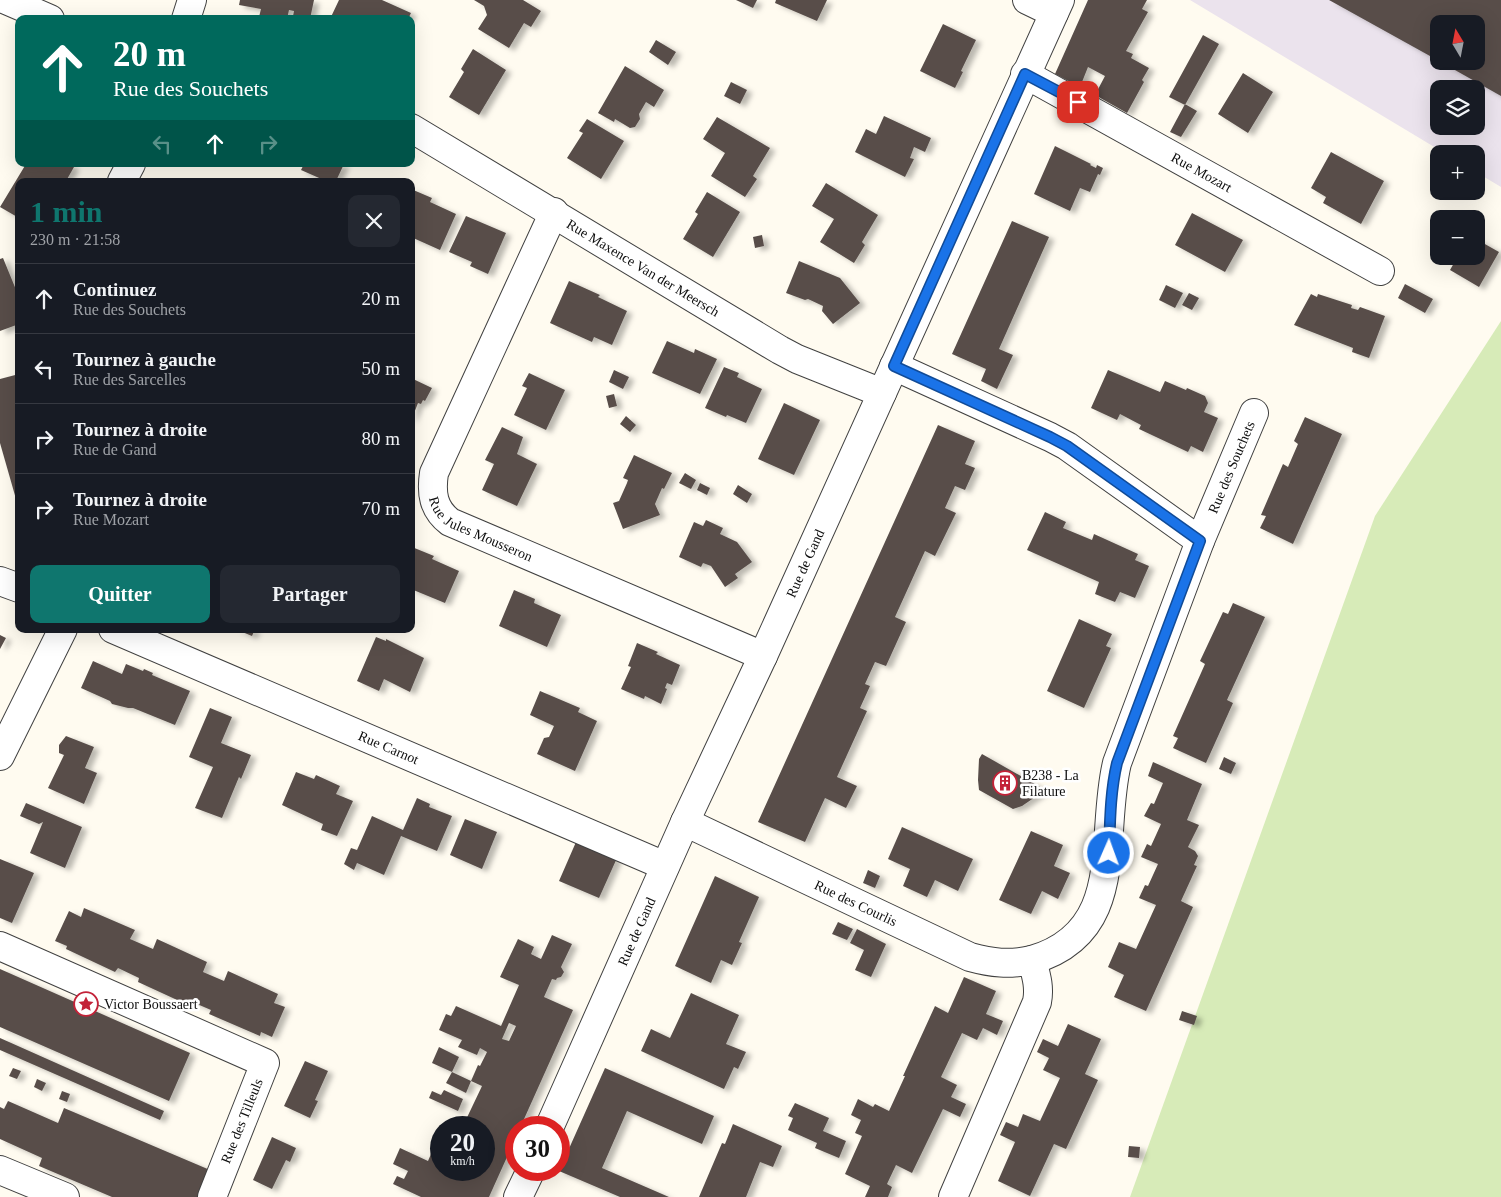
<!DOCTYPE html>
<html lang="fr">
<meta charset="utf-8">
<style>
body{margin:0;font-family:"Times New Roman",serif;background:#242831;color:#f1f3f6;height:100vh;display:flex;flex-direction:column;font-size:19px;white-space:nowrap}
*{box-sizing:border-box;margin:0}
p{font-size:16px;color:#9ea1a6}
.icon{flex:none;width:28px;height:28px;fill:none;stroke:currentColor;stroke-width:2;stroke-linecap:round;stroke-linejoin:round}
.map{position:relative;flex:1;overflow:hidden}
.drawer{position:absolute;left:15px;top:178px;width:400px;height:455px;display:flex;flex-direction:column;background:#171b24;border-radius:10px;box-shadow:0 5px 20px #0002}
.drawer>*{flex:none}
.hud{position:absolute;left:15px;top:15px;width:400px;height:152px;border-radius:10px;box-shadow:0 5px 20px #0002;background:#00695c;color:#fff;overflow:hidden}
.needle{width:32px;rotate:350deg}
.buttons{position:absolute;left:1430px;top:15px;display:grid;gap:10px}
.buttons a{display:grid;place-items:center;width:55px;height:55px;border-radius:10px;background:#171b24;box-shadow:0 5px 20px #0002;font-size:25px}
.speed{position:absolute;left:430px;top:1116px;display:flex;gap:10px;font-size:25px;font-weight:700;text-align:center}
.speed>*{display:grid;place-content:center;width:65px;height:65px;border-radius:50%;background:#171b24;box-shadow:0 5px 20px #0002;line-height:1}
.speed small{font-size:12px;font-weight:400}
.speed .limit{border:8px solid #d22;background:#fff;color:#111}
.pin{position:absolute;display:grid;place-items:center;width:42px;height:42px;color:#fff;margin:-21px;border-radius:10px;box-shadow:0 2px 8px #0006}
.me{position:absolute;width:55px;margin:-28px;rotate:2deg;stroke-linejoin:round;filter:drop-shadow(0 0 4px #0008)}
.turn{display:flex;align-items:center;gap:18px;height:105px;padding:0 15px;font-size:22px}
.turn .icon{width:65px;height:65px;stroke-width:2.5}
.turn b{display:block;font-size:35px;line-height:42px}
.lanes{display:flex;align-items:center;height:48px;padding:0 15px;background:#0003;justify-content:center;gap:25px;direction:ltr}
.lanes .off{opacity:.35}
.round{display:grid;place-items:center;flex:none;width:52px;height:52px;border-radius:10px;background:#242831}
.overview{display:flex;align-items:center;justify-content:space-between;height:85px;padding:0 15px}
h1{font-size:30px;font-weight:600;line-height:38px;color:#0f766e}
.button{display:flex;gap:10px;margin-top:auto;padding:10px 15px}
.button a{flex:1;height:58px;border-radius:10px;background:#0f766e;color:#fff;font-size:20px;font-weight:600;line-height:58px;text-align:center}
.button a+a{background:#242831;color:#f1f3f6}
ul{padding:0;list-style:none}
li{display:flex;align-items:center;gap:15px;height:70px;padding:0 15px;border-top:1px solid #363941}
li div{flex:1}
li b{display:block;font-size:19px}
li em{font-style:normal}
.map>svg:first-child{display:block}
.industrial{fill:#ebe3ed;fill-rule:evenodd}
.green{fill:#d7ebb8}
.building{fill:#584e4a;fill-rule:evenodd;filter:url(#shadow)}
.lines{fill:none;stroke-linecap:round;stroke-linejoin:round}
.minor-casing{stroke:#414141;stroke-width:30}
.minor{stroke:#fff;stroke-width:28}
.route-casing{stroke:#114b97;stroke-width:12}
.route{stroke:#1a73e8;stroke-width:9}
.labels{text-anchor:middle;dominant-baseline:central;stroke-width:5;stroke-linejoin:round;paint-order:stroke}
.street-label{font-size:14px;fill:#0e0e0e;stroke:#fff}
.poi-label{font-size:14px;fill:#0e0e0e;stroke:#fff;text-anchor:start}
</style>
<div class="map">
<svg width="1501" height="1197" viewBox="0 0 1501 1197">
<defs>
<filter id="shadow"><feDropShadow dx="5.5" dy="3" stdDeviation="2.5" flood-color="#0004"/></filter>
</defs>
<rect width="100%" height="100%" fill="#fffbf0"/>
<path class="industrial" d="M1190 0H1501V187L1476 172V154H1446ZM1439 24H1476V61H1439ZM1439 89H1476V126H1439Z"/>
<path class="green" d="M1501 321V1197H1130L1375 516Z"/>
<path class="building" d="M240 0H314L310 19 293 16 294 11 289 10 287 19H269L259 17 261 9 239 5Z
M339 0H382L411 13 408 19H330Z
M474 0H523L541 11 531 27 524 23 509 48 478 29 487 15 484 6Z
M736 0H757L753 8Z
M776 0H827L817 21 775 3Z
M1088 0H1147L1142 9 1148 12 1126 51 1133 54 1131 58 1149 68 1142 80 1144 82 1127 113 1095 95 1105 76 1088 67 1080 87 1055 74Z
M1329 0H1501V96L1439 61H1476V24H1439V61Z
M943 24 976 40 961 71 963 72 955 88 920 71Z
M1203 35 1219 44 1185 105 1169 97Z
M656 40 676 52 668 65 649 52Z
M473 49 506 70 479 115 449 97 464 72 461 69Z
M625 66 664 90 654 107 646 102 639 114 640 119 635 127 630 128 615 119 614 122 598 113Z
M1243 73 1273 92 1248 133 1218 114Z
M731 82 747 90 740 104 724 96Z
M1185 104 1197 111 1181 137 1170 132Z
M884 116 931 138 925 152 914 147 910 158 914 159 905 177 855 152 866 129 876 134Z
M717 117 770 148 753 176 757 179 745 197 711 176 725 153 703 139Z
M587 119 624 141 601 179 567 158 583 133 579 131Z
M1055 146 1091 164 1090 165 1096 168 1097 165 1103 168 1100 175 1098 174 1090 192 1080 188 1070 211 1034 194Z
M1331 152 1384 181 1361 224 1323 203 1326 197 1311 188Z
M26 164H68L74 167 66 181H19V218L0 207Z
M304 164H344L336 181H326L301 170Z
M826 183 878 215 862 242 865 245 854 263 820 242 834 219 812 206Z
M411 189 432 198 430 202 456 214 440 250 411 237Z
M707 192 740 212 713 257 683 239 698 214 695 212Z
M1192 213 1243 240 1225 272 1175 245Z
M466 216 506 233 488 274 470 266 472 262 449 252Z
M1012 221 1049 237 999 349 1013 355 997 389 981 381 986 369 952 354Z
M762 235 764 246 755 248 753 237Z
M1476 239 1499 252 1479 287 1450 270 1458 256H1476Z
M3 258 19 297V324L0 331V259Z
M799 261 840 278 860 303 833 324 822 311 823 306 808 299 805 300 786 293Z
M569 281 600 295 598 297 627 311 612 345 594 337 592 342 550 323Z
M1405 284 1433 299 1425 313 1398 298Z
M1166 285 1183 293 1175 308 1159 300Z
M1189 293 1199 298 1192 310 1182 305Z
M1311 294 1317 297 1318 294 1352 305 1351 308 1358 310 1360 307 1385 316 1369 358 1352 352 1353 348 1294 325Z
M667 341 694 353 695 349 717 359 700 394 652 373Z
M724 367 739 373 737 377 762 389 746 423 727 415 726 417 705 408Z
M614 370 629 377 623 389 609 382Z
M1108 370 1160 392 1165 381 1186 390 1187 388 1205 396 1208 403 1204 412 1218 418 1203 452 1191 446 1188 452 1139 429 1141 425 1120 414 1117 420 1091 408Z
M529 373 565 390 546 430 514 415 527 388 522 386Z
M19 374V506H18L0 443V379Z
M411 378 432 388 425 401 423 400 421 404 418 403 411 421Z
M614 394 617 406 609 408 606 396Z
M784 403 820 420 794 475 758 459Z
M626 416 636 425 630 432 620 424Z
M1305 417 1342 434 1293 544 1260 528 1266 516 1261 515 1283 464 1288 467 1298 444 1294 441Z
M938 425 975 441 965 464 975 468 965 490 955 486 945 508 956 513 935 556 925 551 895 617 906 622 886 666 875 662 865 684 870 686 860 708 867 711 837 777 857 786 846 808 825 798 805 842 758 822Z
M502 427 523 437 517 454 537 464 517 506 482 490 494 464 485 460Z
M634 455 672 473 664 489 662 488 655 504 660 515 623 529 613 503 619 501 627 483 628 480 623 478Z
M685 473 696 480 691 489 679 483Z
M700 483 710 488 707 495 697 490Z
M738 485 752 494 747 503 733 494Z
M1045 512 1066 522 1063 528 1092 540 1094 534 1138 554 1135 560 1149 566 1135 598 1120 592 1115 602 1095 594 1099 582 1027 550Z
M706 520 723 528 720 534 737 542 752 562 735 574 738 578 725 587 711 566 703 563 701 567 679 557 694 522 703 526Z
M412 547 434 556 432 559 459 571 445 603 411 589Z
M514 590 535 599 534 603 561 615 547 647 499 626Z
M1233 603 1265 617 1227 700 1233 703 1206 763 1173 748 1178 738 1173 736 1205 664 1200 661 1223 612 1228 614Z
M1079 619 1112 634 1106 646 1111 648 1084 708 1047 691Z
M235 629H255L252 636Z
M0 635 6 638 0 649Z
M376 637 386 641V639L424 658 410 692 384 679 379 691 357 681Z
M637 643 658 652 656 654 680 665 672 685 667 683 665 688 667 689 661 704 645 696 644 699 621 689 631 667 628 666Z
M93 661 122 674 126 664 143 671 144 669 153 673 152 675 190 691 175 725 133 708H128L112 704 110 701 81 688Z
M540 691 580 708 578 712 597 721 575 771 537 754 544 738 549 737 554 726 530 715Z
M210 708 232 717 221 743 251 755 241 779 239 777 222 818 195 808 213 767 189 757Z
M66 736 94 747 85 768 97 773 84 804 48 788 64 755 59 753V745Z
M982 754 1042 788 1043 790 1041 793 1022 806 1013 809 979 790 978 780 979 759Z
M1224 757 1236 763 1231 774 1219 769Z
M1153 762 1202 784 1187 820 1199 825 1188 847 1195 851 1198 856 1194 865 1197 866 1181 901 1193 907 1146 1011 1114 997 1124 975 1108 967 1119 942 1136 949 1156 905 1139 898 1145 885 1148 886 1158 864 1141 857 1147 844 1151 846 1161 824 1144 816 1151 803 1154 804 1163 783 1148 776Z
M296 772 314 779 316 775 340 786 336 794 353 801 337 836 321 830 323 824 282 805Z
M417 798 430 804 429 807 452 816 437 851 401 836 384 875 357 863 354 870 344 864 351 848 357 850 372 816 403 830Z
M26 803 82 827 65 868 30 853 43 822 39 824 20 816Z
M465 819 497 832 482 869 450 855Z
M902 827 973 859 958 891 935 880 927 897 903 886 910 869 888 859Z
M1031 831 1063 845 1054 866 1070 873 1058 899 1042 891 1031 914 999 900Z
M576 842 617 858 599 898 559 881Z
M0 859 34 873 12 923 0 918Z
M868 870 880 876 875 888 863 883Z
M715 876 759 897 739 942 742 943 732 965 721 960 711 983 675 966Z
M84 908 135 930 130 939 153 949 157 939 207 962 203 972 224 981 228 971 278 994 274 1003 285 1007 272 1037 261 1032 260 1036 209 1014 211 1010 190 1001 188 1005 138 982 139 978 118 968 115 972 66 949 67 946 55 941 69 911 81 917Z
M838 922 853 929 847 940 832 934Z
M857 929 886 944 871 977 855 970 864 950 850 943Z
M552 935 572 944 561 967 564 972 561 977 557 978 556 980 552 979 544 997 573 1010 520 1128H516V1137L489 1197H421L393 1184 397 1176 404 1179 408 1171 393 1164 400 1148 428 1161 431 1154 441 1159V1170H484V1128H462L482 1086 471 1081 466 1093 446 1083 452 1072 471 1081 478 1065 480 1066 487 1052 480 1048 477 1055 458 1047 462 1040 439 1030 446 1014 451 1016 456 1006 501 1026 519 985 500 977 518 939 534 947 531 954 541 959ZM509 1023 516 1026 509 1041 502 1039Z
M0 969 190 1053 169 1101 0 1027Z
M964 977 996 991 986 1014 1003 1021 997 1035 983 1028 977 1040 962 1033 941 1077 957 1085 951 1097 966 1104 960 1117 943 1109 912 1173 896 1165 887 1184 892 1187 888 1197H865L870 1186 845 1174 862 1136 855 1133 861 1120 851 1115 858 1099 873 1107 875 1104 889 1111 905 1076H903L935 1006 948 1013Z
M691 993 739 1015 726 1044 746 1052 738 1069 734 1067 724 1089 641 1051 651 1029 670 1038Z
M1182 1011 1197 1016 1194 1025 1179 1020Z
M1068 1024 1101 1039 1085 1074 1098 1080 1066 1149 1054 1144 1030 1196 998 1181 1015 1142 1000 1135 1006 1122 1018 1127 1023 1114 1040 1121 1060 1078 1043 1070 1049 1058 1037 1052 1043 1039 1058 1046Z
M0 1038 164 1111 160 1120 0 1050Z
M439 1047 459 1057 452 1072 432 1063Z
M305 1061 328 1071 315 1100 318 1101 310 1118 284 1106Z
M13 1068 21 1071 17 1079 9 1076Z
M605 1068 714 1116 702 1144 627 1111 602 1168 669 1197H620L559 1171Z
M37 1079 46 1083 42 1091 34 1087Z
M444 1090 463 1099 458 1111 429 1098 432 1091 441 1095Z
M62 1091 70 1094 67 1102 59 1099Z
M8 1101 58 1123 64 1108 210 1170 198 1197H112L39 1166 42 1158 0 1139V1107L4 1109Z
M795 1103 829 1118 823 1131 846 1141 839 1158 815 1148 817 1143 788 1130 793 1118 788 1116Z
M733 1124 782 1146 773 1167 760 1162 746 1197H699L722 1143 725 1144Z
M272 1137 296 1148 290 1162 286 1160 272 1189 253 1180Z
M1129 1146 1140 1147 1139 1158 1128 1157Z"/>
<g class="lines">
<g class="minor-casing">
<g id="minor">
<path d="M6 0 50 19"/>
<path d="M1027 0 1054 13"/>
<path d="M186 19 192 0"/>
<path id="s1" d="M1025 74 1380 271"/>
<path id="s2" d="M411 128 780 350 797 359 882 393"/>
<path d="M122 181 131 164"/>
<path id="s3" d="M554 212 434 473C431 493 433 509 450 522L763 656"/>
<path d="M894 366 1050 437 1067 446 1200 541"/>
<path d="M0 581 19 588"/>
<path id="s4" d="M113 629 665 866"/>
<path d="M0 756 63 629"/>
<path id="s5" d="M685 822 970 957C992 963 1009 965 1032 960 1036 975 1040 987 1037 1002L953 1197"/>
<path d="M0 946 265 1063 212 1197"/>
<path id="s6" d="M1032 960C1128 932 1099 837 1117 763L1200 541 1254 413"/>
<path id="s7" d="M549 1128 685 822 763 656 1060 0"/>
<path d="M0 1170 65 1197"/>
<path d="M518 1197 531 1170"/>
</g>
</g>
<use href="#minor" class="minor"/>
</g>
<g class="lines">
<g class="route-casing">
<path id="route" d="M1078 102 1025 74 894 366 1050 437 1067 446 1200 541 1117 763C1110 793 1110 823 1109 853"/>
</g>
<use href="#route" class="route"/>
</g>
<defs>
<g id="building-ring" transform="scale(1.25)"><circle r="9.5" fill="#fff" stroke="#c32238" stroke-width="1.5"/><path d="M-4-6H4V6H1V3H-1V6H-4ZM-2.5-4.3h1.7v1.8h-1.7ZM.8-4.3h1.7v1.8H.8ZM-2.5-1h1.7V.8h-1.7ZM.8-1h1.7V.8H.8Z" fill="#c32238"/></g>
<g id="sight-ring" transform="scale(1.25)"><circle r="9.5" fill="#fff" stroke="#c32238" stroke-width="1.5"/><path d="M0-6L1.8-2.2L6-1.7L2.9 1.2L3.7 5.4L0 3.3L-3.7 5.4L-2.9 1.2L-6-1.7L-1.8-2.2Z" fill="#c32238"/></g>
</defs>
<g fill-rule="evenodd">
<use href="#building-ring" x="1005" y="783"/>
<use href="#sight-ring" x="86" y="1004"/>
</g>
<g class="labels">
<g class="street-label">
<text stroke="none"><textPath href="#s1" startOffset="202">Rue Mozart</textPath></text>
<text stroke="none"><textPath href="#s2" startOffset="271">Rue Maxence Van der Meersch</textPath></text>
<text stroke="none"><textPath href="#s6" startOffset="549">Rue des Souchets</textPath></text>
<text stroke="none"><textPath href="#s3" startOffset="371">Rue Jules Mousseron</textPath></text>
<text stroke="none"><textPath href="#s7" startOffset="620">Rue de Gand</textPath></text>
<text stroke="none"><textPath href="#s4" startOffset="300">Rue Carnot</textPath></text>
<text stroke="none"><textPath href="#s5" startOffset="189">Rue des Courlis</textPath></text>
<text stroke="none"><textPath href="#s7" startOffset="215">Rue de Gand</textPath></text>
<text transform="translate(242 1121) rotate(-68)">Rue des Tilleuls</text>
</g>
<g class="poi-label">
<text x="1022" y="775">B238 - La<tspan x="1022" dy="16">Filature</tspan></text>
<text x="104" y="1004">Victor Boussaert</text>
</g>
</g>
</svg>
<div class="buttons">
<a><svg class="needle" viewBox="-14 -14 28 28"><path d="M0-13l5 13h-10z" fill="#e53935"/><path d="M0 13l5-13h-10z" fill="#9ea1a6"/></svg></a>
<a><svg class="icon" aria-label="layers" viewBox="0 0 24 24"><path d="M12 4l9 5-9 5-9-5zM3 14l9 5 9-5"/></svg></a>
<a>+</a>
<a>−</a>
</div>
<div class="speed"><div>20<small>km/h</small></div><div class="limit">30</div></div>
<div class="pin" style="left:1078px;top:102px;background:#d93025"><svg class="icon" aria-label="arrive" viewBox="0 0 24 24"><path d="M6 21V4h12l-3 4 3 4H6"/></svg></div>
<svg class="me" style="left:1109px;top:853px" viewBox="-20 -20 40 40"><circle r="17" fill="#1a73e8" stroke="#fff" stroke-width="3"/><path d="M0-11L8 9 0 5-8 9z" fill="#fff"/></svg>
<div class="hud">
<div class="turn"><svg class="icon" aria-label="ahead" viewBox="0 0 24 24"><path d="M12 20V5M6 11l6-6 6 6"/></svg><div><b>20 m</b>Rue des Souchets</div></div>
<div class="lanes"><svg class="icon off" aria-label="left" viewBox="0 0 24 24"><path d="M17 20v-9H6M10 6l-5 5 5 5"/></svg><svg class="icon" aria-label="ahead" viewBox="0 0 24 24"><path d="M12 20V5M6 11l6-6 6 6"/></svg><svg class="icon off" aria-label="right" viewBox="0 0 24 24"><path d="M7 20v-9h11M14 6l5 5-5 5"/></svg></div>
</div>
<section class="drawer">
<div class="overview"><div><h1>1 min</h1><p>230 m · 21:58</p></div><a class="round"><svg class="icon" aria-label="close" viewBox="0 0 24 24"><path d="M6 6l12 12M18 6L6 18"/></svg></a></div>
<ul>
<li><svg class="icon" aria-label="ahead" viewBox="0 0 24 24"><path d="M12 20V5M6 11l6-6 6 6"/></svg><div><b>Continuez</b><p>Rue des Souchets</p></div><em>20 m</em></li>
<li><svg class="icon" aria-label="left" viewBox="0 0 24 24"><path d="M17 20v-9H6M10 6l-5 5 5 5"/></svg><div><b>Tournez à gauche</b><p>Rue des Sarcelles</p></div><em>50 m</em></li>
<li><svg class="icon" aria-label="right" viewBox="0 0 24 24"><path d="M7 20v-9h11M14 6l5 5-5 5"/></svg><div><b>Tournez à droite</b><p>Rue de Gand</p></div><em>80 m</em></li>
<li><svg class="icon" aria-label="right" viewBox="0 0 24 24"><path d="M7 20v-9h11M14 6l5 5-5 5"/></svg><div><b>Tournez à droite</b><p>Rue Mozart</p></div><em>70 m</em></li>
</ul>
<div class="button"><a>Quitter</a><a>Partager</a></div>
</section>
</div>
